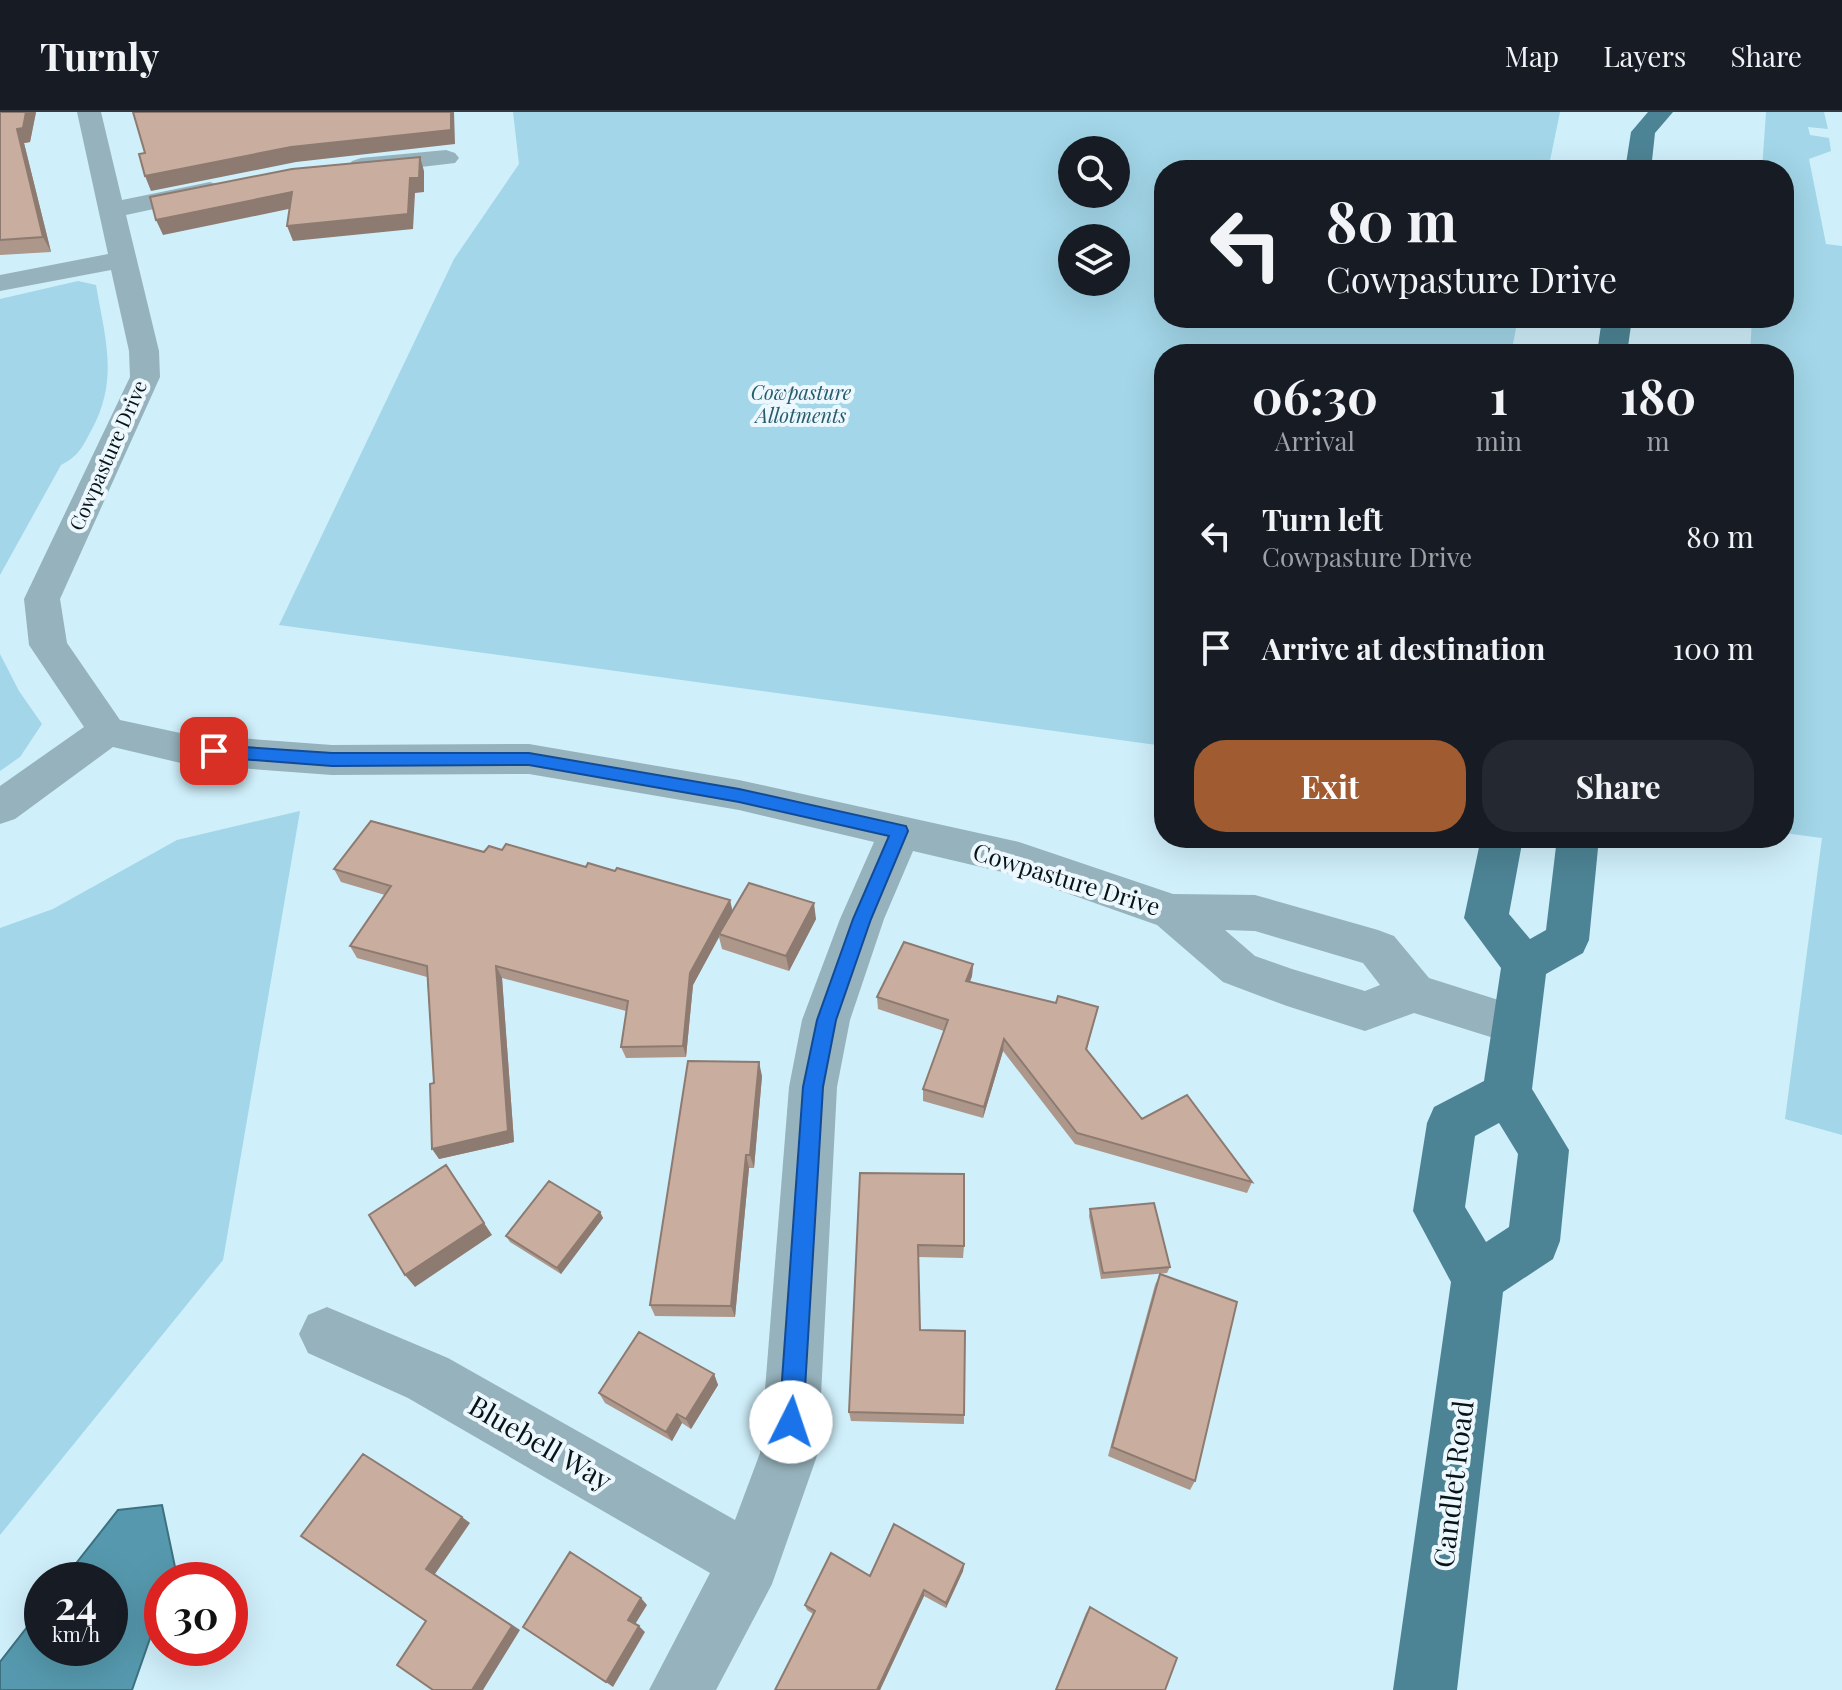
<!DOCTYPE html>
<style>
body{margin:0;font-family:"Playfair Display",serif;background:#242831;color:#f1f3f6;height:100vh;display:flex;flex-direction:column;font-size:30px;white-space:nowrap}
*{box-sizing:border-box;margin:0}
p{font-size:26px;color:#9ea1a6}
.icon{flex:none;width:44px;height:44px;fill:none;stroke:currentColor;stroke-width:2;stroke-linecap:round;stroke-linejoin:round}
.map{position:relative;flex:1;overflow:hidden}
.panel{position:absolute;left:1154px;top:232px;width:640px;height:504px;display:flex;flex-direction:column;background:#171b24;border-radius:32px;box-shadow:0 8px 32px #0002}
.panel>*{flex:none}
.hud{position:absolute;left:1154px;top:48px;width:640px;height:168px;border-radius:32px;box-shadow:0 8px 32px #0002;background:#171b24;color:#f1f3f6;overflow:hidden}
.fabs{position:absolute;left:1058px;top:24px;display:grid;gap:16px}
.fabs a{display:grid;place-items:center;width:72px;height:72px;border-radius:50%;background:#171b24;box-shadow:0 8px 32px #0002;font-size:40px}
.speed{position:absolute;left:24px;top:1450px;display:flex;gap:16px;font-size:40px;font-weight:700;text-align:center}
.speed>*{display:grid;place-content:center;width:104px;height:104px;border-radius:50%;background:#171b24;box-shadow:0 8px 32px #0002;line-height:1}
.speed small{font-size:20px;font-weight:400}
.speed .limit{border:12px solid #d22;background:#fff;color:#111}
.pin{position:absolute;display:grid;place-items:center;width:68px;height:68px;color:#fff;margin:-34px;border-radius:16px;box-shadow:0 4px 12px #0006}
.me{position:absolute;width:88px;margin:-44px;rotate:4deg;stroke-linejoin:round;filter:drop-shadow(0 0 6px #0008)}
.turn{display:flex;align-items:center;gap:28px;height:168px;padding:0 40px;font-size:36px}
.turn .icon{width:104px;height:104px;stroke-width:2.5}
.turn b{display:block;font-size:56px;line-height:68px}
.eta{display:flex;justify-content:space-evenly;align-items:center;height:136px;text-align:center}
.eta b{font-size:48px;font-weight:700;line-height:56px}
.cta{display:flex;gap:16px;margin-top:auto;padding:16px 40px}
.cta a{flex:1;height:92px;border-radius:32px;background:#a15b30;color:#fff;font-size:32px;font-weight:700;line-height:92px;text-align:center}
.cta a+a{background:#242831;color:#f1f3f6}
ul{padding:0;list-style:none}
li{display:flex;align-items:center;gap:24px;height:112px;padding:0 40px}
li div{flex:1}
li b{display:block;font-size:30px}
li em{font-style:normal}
header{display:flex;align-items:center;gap:48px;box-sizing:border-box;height:112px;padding:0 40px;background:#171b24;border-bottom:2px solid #363941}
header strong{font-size:38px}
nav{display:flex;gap:44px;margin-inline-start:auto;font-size:28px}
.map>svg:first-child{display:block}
.green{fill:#a2d6e8;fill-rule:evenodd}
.water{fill:#5699ae;stroke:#3e7180;stroke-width:2}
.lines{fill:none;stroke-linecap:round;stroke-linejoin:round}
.minor{fill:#96b2bc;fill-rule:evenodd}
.major{fill:#4d8495;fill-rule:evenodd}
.wall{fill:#ad968a}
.shaded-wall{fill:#8d7a70}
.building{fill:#c9aea0;stroke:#8d7a70;stroke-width:2}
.route{fill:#1a73e8;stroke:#114b97;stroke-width:2}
.labels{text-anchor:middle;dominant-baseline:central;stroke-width:8;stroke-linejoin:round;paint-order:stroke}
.far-park-label{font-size:20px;font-style:italic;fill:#265c6d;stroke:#ecf8fd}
.far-street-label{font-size:20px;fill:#071316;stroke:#ecf8fd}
.street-label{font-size:24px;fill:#071316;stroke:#ecf8fd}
.near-street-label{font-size:28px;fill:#071316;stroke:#ecf8fd}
</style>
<header>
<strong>Turnly</strong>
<nav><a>Map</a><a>Layers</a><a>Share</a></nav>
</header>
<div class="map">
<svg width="1842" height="1578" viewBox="0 0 1842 1578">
<rect width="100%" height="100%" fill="#cfeffa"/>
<path class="green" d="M513 0H1560L1548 58H1164V206H1518L1511 242H1164V634L279 513 454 147 519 52ZM1116 38V82H1072V38ZM1116 126V170H1072V126Z
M1766 0H1824L1828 17 1808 15 1810 23 1829 26 1831 39 1809 47 1826 132 1842 134V1023L1785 1007 1822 726 1784 721V242H1750L1752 206H1784V58H1762Z
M78 169 96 173C105 226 119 267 92 317 83 334 79 344 61 353L0 463V187Z
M0 542 19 579 42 612 20 645 0 659Z
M300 699 223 1148 0 1423V816L53 797 177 728Z"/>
<path class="water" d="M162 1393 175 1455 170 1468H162V1492L132 1578H0V1550L42 1496V1536H110V1468H63L118 1398Z"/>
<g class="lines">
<path class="minor" d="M77 0H101L122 88 210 70 219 73 223 78 219 83 126 103 159 239 160 265 60 487 67 531 120 608 185 622 332 633 529 632 739 668 1019 730 1173 782 1255 783 1378 818 1394 824 1429 866 1533 899 1540 913 1533 927 1516 933 1414 901 1365 919 1287 894 1223 870 1157 813 1015 763 913 739 884 807 850 908 837 975 818 1341 772 1472 716 1578H649L710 1461 408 1286 308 1241 299 1222 308 1203 327 1195 448 1246 735 1408 760 1341 789 975 802 908 840 807 874 730 739 698 529 662 332 663 185 652 113 635 15 707 0 712V674L84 615 29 533 24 487 130 265 129 239 111 158 0 179V163L108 142ZM1225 818 1255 819 1363 851 1380 873 1365 879 1292 857 1255 844Z
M446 38 455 41 459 46 455 51 361 62 352 59 348 54 352 49 361 46Z"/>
<path class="major" d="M1648 0H1673L1655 21 1651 58H1625L1631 20Z
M1602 206H1632L1627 242H1597Z
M1481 726H1523L1509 802 1530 827 1546 818 1557 726H1599L1589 828 1583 841 1546 862 1532 977 1569 1038 1560 1129 1553 1147 1503 1180 1457 1578H1393L1451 1170 1413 1099 1427 1011 1434 995 1484 969 1501 856 1464 806ZM1499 1011 1518 1042 1509 1115 1486 1130 1465 1095 1475 1024Z"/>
</g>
<path class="wall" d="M0 0H36L30 30 24 31 51 140 0 143Z
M502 738 586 755 730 788 732 799 816 807 789 859 722 837 719 825 693 873 686 945 626 946 621 935 626 899 502 866 514 1030 439 1047 427 865 357 846 350 834 385 783 341 770 334 757Z
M973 852 972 864 970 870 1056 891 1098 895 1087 938 1142 1007 1252 1070 1247 1081 1075 1032 1003 939 983 1006 923 989V977L944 919 878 897 877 885Z
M762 964 754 1056H749L735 1205 655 1204 650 1193Z
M860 1061 964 1134 963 1146 918 1145 920 1218 964 1303V1312L851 1309 849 1300Z
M1090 1097 1170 1155 1167 1161 1101 1167 1089 1104Z
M600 1100 603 1106 561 1162 510 1130 506 1124Z
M1160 1162 1195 1369 1190 1378 1108 1344 1155 1173Z
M714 1262 718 1273 691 1317 682 1311 672 1329 605 1291 599 1281Z
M964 1452 963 1459 946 1496 924 1484 880 1578H775L813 1502 807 1498 805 1493Z
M1090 1495 1165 1578H1055L1086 1501Z"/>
<path class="shaded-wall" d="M26 0H36L30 30 24 31 51 140 43 125 17 17Z
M451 0H454L455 32 296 50 151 79 145 64Z
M420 45 424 59V80L415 81 413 117 293 129 287 114 410 66Z
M292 80 298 95 163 123 156 108Z
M730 788 733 801 719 822V825L693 873 686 945 683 934 690 861Z
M814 791 816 807 789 859 786 844Z
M973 852 972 864 965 881 966 869Z
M496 854 502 866 514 1030 439 1047 432 1037Z
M1004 927 1003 939 983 1006 984 995Z
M759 950 762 964 754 1056 750 1043Z
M746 1043 749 1056 735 1205 731 1194Z
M446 1053 492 1123 415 1175 405 1163Z
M600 1100 603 1106 561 1162 557 1156Z
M714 1262 718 1273 691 1317 686 1307Z
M677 1302 682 1311 672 1329 666 1320Z
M462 1405 470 1411 435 1462 520 1518 483 1578H472L426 1457Z
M964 1452 963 1459 946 1496V1491Z
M924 1478V1484L880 1578H877Z
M641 1486 647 1493 634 1514 628 1508Z
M639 1514 645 1520 613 1575 606 1570Z"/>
<path class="building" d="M0 0H26L23 16 17 17 43 125 0 128Z
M133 0H451V18L291 35 145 64 139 42 145 41Z
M420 45 419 66H410L408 102 287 114 292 80 156 108 150 85 292 57Z
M371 709 484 740 489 734 502 738 506 732 586 755 588 751 615 759 617 756 730 788 690 861 683 934 621 935 628 889 496 854 508 1019 432 1037 430 972 434 971 427 854 350 834 391 774 334 757Z
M749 771 814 791 786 844 719 822Z
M904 830 973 852 966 869 1056 891 1058 884 1098 895 1086 937 1142 1007 1187 983 1252 1070 1077 1021 1004 927 984 995 923 977 948 908 877 885Z
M688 949 759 950 750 1043H746L731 1194 650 1193Z
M446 1053 484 1111 405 1163 369 1103Z
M860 1061 964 1062V1134L918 1133 920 1218 965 1219 964 1303 849 1300Z
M549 1069 600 1100 557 1156 506 1124Z
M1154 1091 1170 1155 1103 1161 1090 1097Z
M1160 1162 1237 1190 1195 1369 1112 1335Z
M639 1220 714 1262 686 1307 677 1302 666 1320 599 1281Z
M363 1342 462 1405 426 1457 512 1514 472 1578H433L397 1553 426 1509 301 1424Z
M894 1412 964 1452 946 1491 924 1478 877 1578H775L815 1499 805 1493 831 1441 870 1464Z
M570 1440 641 1486 628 1508 639 1514 606 1570 523 1515Z
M1090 1495 1177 1546 1165 1578H1056Z"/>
<path class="route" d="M214 633 332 641H529L739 677 906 714 908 719 871 807 836 908 823 975 803 1310 799 1319 791 1322 782 1319 779 1310 803 975 817 908 853 807 889 724 739 690 529 653 332 654 214 645 206 639Z"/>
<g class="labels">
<g class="far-park-label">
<text x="801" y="279">Cowpasture<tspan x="801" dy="23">Allotments</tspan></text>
</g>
<g class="far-street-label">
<text transform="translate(107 343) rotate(-66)">Cowpasture Drive</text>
</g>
<g class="street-label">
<text transform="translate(1067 766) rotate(17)">Cowpasture Drive</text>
</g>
<g class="near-street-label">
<text transform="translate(541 1330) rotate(30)">Bluebell Way</text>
<text transform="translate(1452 1372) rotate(-83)">Candlet Road</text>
</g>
</g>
</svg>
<div class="fabs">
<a><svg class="icon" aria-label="search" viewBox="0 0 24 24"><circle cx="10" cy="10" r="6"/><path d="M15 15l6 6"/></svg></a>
<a><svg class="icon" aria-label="layers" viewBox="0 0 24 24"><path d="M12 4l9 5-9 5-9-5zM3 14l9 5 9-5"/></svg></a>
</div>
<div class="speed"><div>24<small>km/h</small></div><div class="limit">30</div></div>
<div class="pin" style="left:214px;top:639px;background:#d93025"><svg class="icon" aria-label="arrive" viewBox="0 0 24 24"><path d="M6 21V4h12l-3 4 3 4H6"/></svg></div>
<svg class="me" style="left:791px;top:1310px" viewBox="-20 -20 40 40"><circle r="19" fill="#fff"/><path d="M0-13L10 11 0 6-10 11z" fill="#1a73e8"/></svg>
<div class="hud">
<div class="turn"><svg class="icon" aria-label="left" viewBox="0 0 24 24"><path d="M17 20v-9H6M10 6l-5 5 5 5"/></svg><div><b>80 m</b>Cowpasture Drive</div></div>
</div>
<section class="panel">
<div class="eta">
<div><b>06:30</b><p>Arrival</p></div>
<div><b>1</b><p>min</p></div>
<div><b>180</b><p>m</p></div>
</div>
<ul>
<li><svg class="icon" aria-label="left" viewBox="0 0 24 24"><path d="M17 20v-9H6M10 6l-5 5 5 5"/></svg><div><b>Turn left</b><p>Cowpasture Drive</p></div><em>80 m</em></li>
<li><svg class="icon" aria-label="arrive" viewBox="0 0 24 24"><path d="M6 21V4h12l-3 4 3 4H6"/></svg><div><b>Arrive at destination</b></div><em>100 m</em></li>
</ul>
<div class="cta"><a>Exit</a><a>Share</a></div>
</section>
</div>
